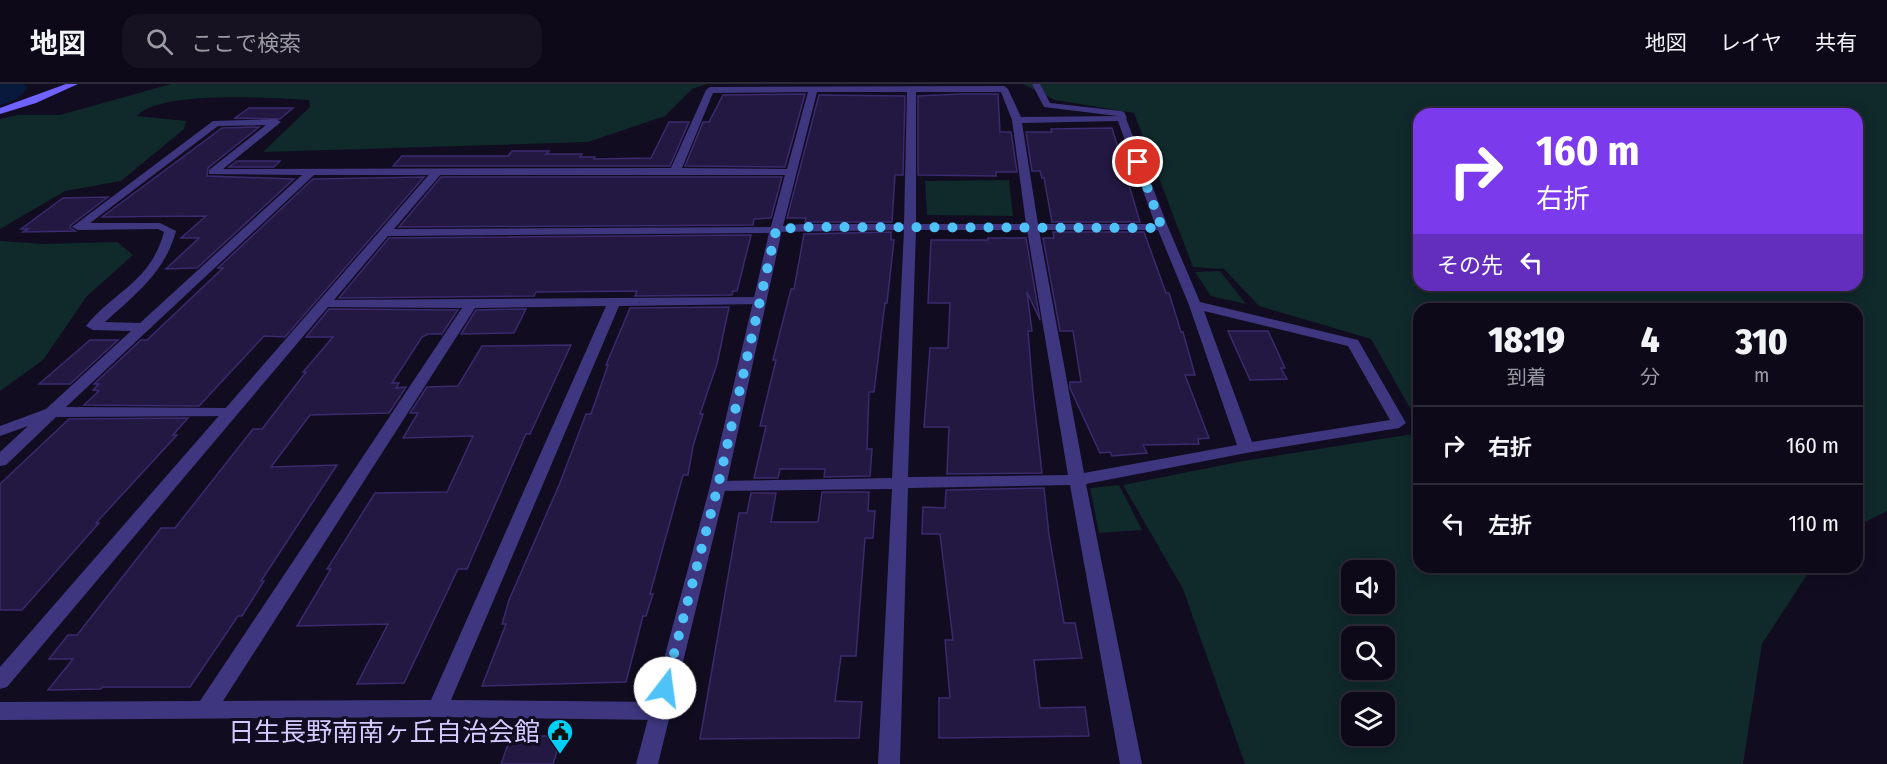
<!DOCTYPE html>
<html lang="ja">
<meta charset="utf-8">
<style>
body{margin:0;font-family:"Fira Sans Condensed","Noto Sans JP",sans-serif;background:#161221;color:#f1f3f6;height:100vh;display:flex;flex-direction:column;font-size:22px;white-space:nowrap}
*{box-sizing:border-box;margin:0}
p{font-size:20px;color:#9a9aa2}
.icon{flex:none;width:33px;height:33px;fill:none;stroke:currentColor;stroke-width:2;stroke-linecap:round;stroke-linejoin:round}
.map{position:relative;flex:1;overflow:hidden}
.side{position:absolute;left:1413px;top:219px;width:450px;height:270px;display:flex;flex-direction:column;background:#0d0918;border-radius:18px;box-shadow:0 3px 15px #0003,0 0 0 2px #2d2a37}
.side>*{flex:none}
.banner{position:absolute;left:1413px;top:24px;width:450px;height:183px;border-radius:18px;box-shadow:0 3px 15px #0003,0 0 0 2px #2d2a37;background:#7c3aed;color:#fff;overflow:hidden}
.buttons{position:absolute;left:1341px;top:476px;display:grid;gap:12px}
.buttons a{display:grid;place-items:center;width:54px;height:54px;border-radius:12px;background:#0d0918;box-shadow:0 3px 15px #0003,0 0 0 2px #2d2a37;font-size:30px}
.pin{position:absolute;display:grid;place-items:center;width:51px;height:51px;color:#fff;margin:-26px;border:3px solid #fff;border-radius:50%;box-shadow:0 2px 6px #0007}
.me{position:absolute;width:66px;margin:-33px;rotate:15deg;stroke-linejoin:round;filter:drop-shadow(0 0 4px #0008)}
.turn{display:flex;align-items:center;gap:21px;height:126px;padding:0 24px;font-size:27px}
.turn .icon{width:78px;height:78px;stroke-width:2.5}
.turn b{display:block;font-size:42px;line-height:51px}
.then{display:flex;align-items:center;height:57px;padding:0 24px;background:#0003;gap:12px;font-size:22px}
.eta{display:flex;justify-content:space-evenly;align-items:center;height:102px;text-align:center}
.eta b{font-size:36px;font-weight:800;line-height:42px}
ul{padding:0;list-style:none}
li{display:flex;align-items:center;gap:18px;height:78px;padding:0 24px;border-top:2px solid #2d2a37}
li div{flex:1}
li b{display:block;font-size:22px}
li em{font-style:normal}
header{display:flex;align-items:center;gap:36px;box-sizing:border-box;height:84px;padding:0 30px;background:#0d0918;border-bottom:2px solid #2d2a37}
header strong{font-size:28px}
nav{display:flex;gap:33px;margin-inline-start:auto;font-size:21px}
.search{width:420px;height:54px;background:#161221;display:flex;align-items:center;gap:15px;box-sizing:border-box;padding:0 21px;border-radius:18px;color:#9a9aa2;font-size:22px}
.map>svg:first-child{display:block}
.green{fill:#10292a;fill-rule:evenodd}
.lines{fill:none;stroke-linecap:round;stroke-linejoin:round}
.river{fill:#09193d;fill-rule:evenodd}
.building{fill:#231841;stroke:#3b2a6d;stroke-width:1.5}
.service{fill:#3e377f;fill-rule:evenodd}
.minor{fill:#3e377f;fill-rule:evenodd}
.tertiary{fill:#3e377f;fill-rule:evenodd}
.secondary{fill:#6f62ff;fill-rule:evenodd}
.route{stroke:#4fc3f7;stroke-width:10;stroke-dasharray:0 18}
.labels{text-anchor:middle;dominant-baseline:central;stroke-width:6;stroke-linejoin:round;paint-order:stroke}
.near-poi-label{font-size:26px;fill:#d4cbff;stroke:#110c20;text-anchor:end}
</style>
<header>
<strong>地図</strong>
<div class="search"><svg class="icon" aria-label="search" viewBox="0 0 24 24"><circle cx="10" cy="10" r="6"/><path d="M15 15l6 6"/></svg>ここで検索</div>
<nav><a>地図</a><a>レイヤ</a><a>共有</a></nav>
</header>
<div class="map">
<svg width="1887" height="680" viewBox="0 0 1887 680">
<rect width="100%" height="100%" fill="#110c20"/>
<path class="green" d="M171 0H707L692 5 665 32 588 58 263 68 310 23 309 16C275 14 158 6 137 32L186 37 184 45 121 97 65 107 0 145V35L18 31H60Z
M1023 0H1887V427L1857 442V225H1419V340L1371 255 1259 222 1224 185 1193 183 1134 29 1055 16ZM1419 30H1857V201H1419Z
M1009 96 1013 132 927 131 925 97Z
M0 157 45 160 117 158 133 171 87 212 43 276 0 307Z
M1220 187 1246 220 1211 212 1195 188Z
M1419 349V483H1812L1762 560 1743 680H1245L1183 505 1123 401 1243 377ZM1352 486H1384V519H1352ZM1352 552H1384V585H1352ZM1352 618H1384V651H1352Z
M1119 401 1142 446 1099 449 1090 404Z"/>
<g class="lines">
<path class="river" d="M0 0H24L27 4C20 14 12 18 0 21Z"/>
</g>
<path class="building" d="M805 10 785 83 685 82 703 38H709L723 11Z
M961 10H998L1000 48H1011L1017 88H996V92L918 91V12Z
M819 11 905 12 903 91H895L892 138H805L806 134H787Z
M249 24H293L280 35 235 34Z
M669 38H689L670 82H393L402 72H508L512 67H549L546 70H582L580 73H595L594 75 651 74Z
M259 43 208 84 207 92 294 95 197 184 166 185 199 154H181L206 132 102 133 222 44Z
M1112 44 1140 138H1052L1044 94H1042L1040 87H1032L1026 48H1052L1051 45Z
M237 77H280L274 83H229Z
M424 93 285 253 264 252 199 322 84 321 99 307 93 306 99 300H94L141 256H147L223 184H218L313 95Z
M441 93H782L771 134 754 135 753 141 399 143Z
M108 113 71 141 70 144 75 147 23 148 28 145H21L63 114Z
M891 148V156H894L887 219H885L874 308H869L867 365H872L870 392 824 393 825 385H780L778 394H754L766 342H760L776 276H773L791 205H794L804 150Z
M1053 148H1144L1166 209H1169L1181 248H1183L1195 291H1185L1209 354 1198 355 1199 360 1143 361 1147 369 1112 372 1110 368 1100 369 1070 304V298H1081L1073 247H1060L1043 154H1054Z
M751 151 737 207H733L732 211 635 212 637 207 536 208 534 212 339 214 389 154Z
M988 154H1026L1040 236 1027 208 1032 247H1028L1033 309 1042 389 947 390 949 343H924L930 264H948L950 219H928L931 156H988Z
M729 223 717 280 700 330H703L693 362 688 391H683L650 510H653L646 532H643L626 598 482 602 506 540H502L509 516 560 399 586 330H591L608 281H606L630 224Z
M329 225 458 226 442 250H428L422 253 392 299H399L396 304 406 303 389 329 310 331 271 383 337 381 261 497H264L242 532H238L190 603H103L101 605 48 606 73 575H49L68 551H77L161 444H175L253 345H262L306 288H303L333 253H306Z
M526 225 514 249 461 250 476 226Z
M1228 247H1268L1285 284H1281L1287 295 1250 296Z
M90 256H118L70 300H39Z
M571 261 530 350H526L467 485H458L404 599 357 600 388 540 297 542 331 485H327L375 409 447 408 473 352 403 354 418 329H410L427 303 458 302 482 262Z
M188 334 173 351H177L96 439H99L22 526H0V400L69 335Z
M1044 404 1049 451 1064 539H1075L1082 574 1034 576 1040 624 1085 623 1089 652 939 654V614H950L945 556H953L940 450H922L923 423 945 424 946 406Z
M822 408H869L868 427H875L873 454H865L856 572H841L835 617 862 618 859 654 700 655 739 429H747L751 409H776L771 438H818Z
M511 652H562L553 680H501Z"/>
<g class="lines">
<path class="service" d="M1032 0H1040L1050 19 1121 27 1124 28 1127 34 1122 37 1117 32 1044 23Z"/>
<path class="minor" d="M1004 2 1008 5 1021 33 1125 32 1168 143 1200 218 1358 256 1406 339 1399 344 1246 369 1086 400 1142 680H1120L1070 401 908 404 900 680H878L892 405 718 407 712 406 710 402 712 398 718 397 892 394 904 146 772 148 770 146 785 91H314L66 323 228 324 233 326 235 329 233 332 56 333 6 381 0 382V368L28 342 0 352V342L46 325 131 247 93 246 86 242C115 206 150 199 164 148L158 145 78 146 72 143 213 37 276 35 281 38 223 85 671 84 706 6 710 3ZM808 8 787 85 682 84 713 9ZM817 8H907L904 140H802L783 142ZM916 8H1001L1012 36 1026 140H916ZM1118 37 1155 140H1038L1022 39ZM266 41 209 86V90L302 91 140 239 105 238C135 211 165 188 176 147L160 139H90L218 42ZM916 146H1027L1068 391 908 393ZM1039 146H1158L1189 221 1237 361 1084 389ZM1204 227 1348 262 1390 336 1252 358Z
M760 213 766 217 765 220 619 222 451 616 659 618 666 621 669 627 666 633 659 636 437 633 0 636V618L200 617 462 224 327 223 322 222 321 219 322 216ZM606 222 431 616 223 617 475 224Z"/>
<path class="tertiary" d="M437 85 442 88 441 90 394 145 776 143 782 146 726 402 658 680H636L710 402 769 149 388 152 7 603 0 605V583L433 86Z"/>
<path class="secondary" d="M66 0H78L36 19 0 30V24Z"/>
</g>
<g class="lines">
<path class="route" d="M665 604 718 402 776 146 802 143 1162 144 1138 78"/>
</g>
<defs>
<g id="civic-pin" transform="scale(1.35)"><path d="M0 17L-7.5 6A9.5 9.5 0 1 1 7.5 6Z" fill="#00cff6" stroke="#110c20"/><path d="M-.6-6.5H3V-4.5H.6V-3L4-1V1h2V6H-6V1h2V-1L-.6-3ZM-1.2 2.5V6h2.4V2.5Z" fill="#111"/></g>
</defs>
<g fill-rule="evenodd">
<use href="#civic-pin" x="560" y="648"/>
</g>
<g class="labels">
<g class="near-poi-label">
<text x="540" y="648">日生長野南南ヶ丘自治会館</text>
</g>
</g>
</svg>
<div class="buttons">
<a><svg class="icon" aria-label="sound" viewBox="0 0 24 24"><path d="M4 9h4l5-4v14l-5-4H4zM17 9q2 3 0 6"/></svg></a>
<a><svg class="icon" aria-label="search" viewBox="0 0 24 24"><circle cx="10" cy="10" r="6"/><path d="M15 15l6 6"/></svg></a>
<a><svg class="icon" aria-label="layers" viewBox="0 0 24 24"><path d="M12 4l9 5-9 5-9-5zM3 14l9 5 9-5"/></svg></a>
</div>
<div class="pin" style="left:1138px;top:78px;background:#d93025"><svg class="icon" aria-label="arrive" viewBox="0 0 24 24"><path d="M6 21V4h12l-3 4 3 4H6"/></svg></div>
<svg class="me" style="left:665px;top:604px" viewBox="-20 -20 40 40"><circle r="19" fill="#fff"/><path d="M0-13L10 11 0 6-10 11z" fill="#4fc3f7"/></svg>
<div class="banner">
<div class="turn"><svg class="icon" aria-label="right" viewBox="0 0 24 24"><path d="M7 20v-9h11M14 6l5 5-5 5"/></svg><div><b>160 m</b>右折</div></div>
<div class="then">その先<svg class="icon" aria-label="left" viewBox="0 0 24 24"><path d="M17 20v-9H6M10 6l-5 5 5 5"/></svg></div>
</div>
<section class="side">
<div class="eta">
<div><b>18:19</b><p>到着</p></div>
<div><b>4</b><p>分</p></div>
<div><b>310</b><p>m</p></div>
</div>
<ul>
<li><svg class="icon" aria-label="right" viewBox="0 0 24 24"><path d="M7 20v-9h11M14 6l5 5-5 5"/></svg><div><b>右折</b></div><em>160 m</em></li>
<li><svg class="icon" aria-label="left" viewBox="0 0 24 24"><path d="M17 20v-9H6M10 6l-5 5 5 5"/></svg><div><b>左折</b></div><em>110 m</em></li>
</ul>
</section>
</div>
